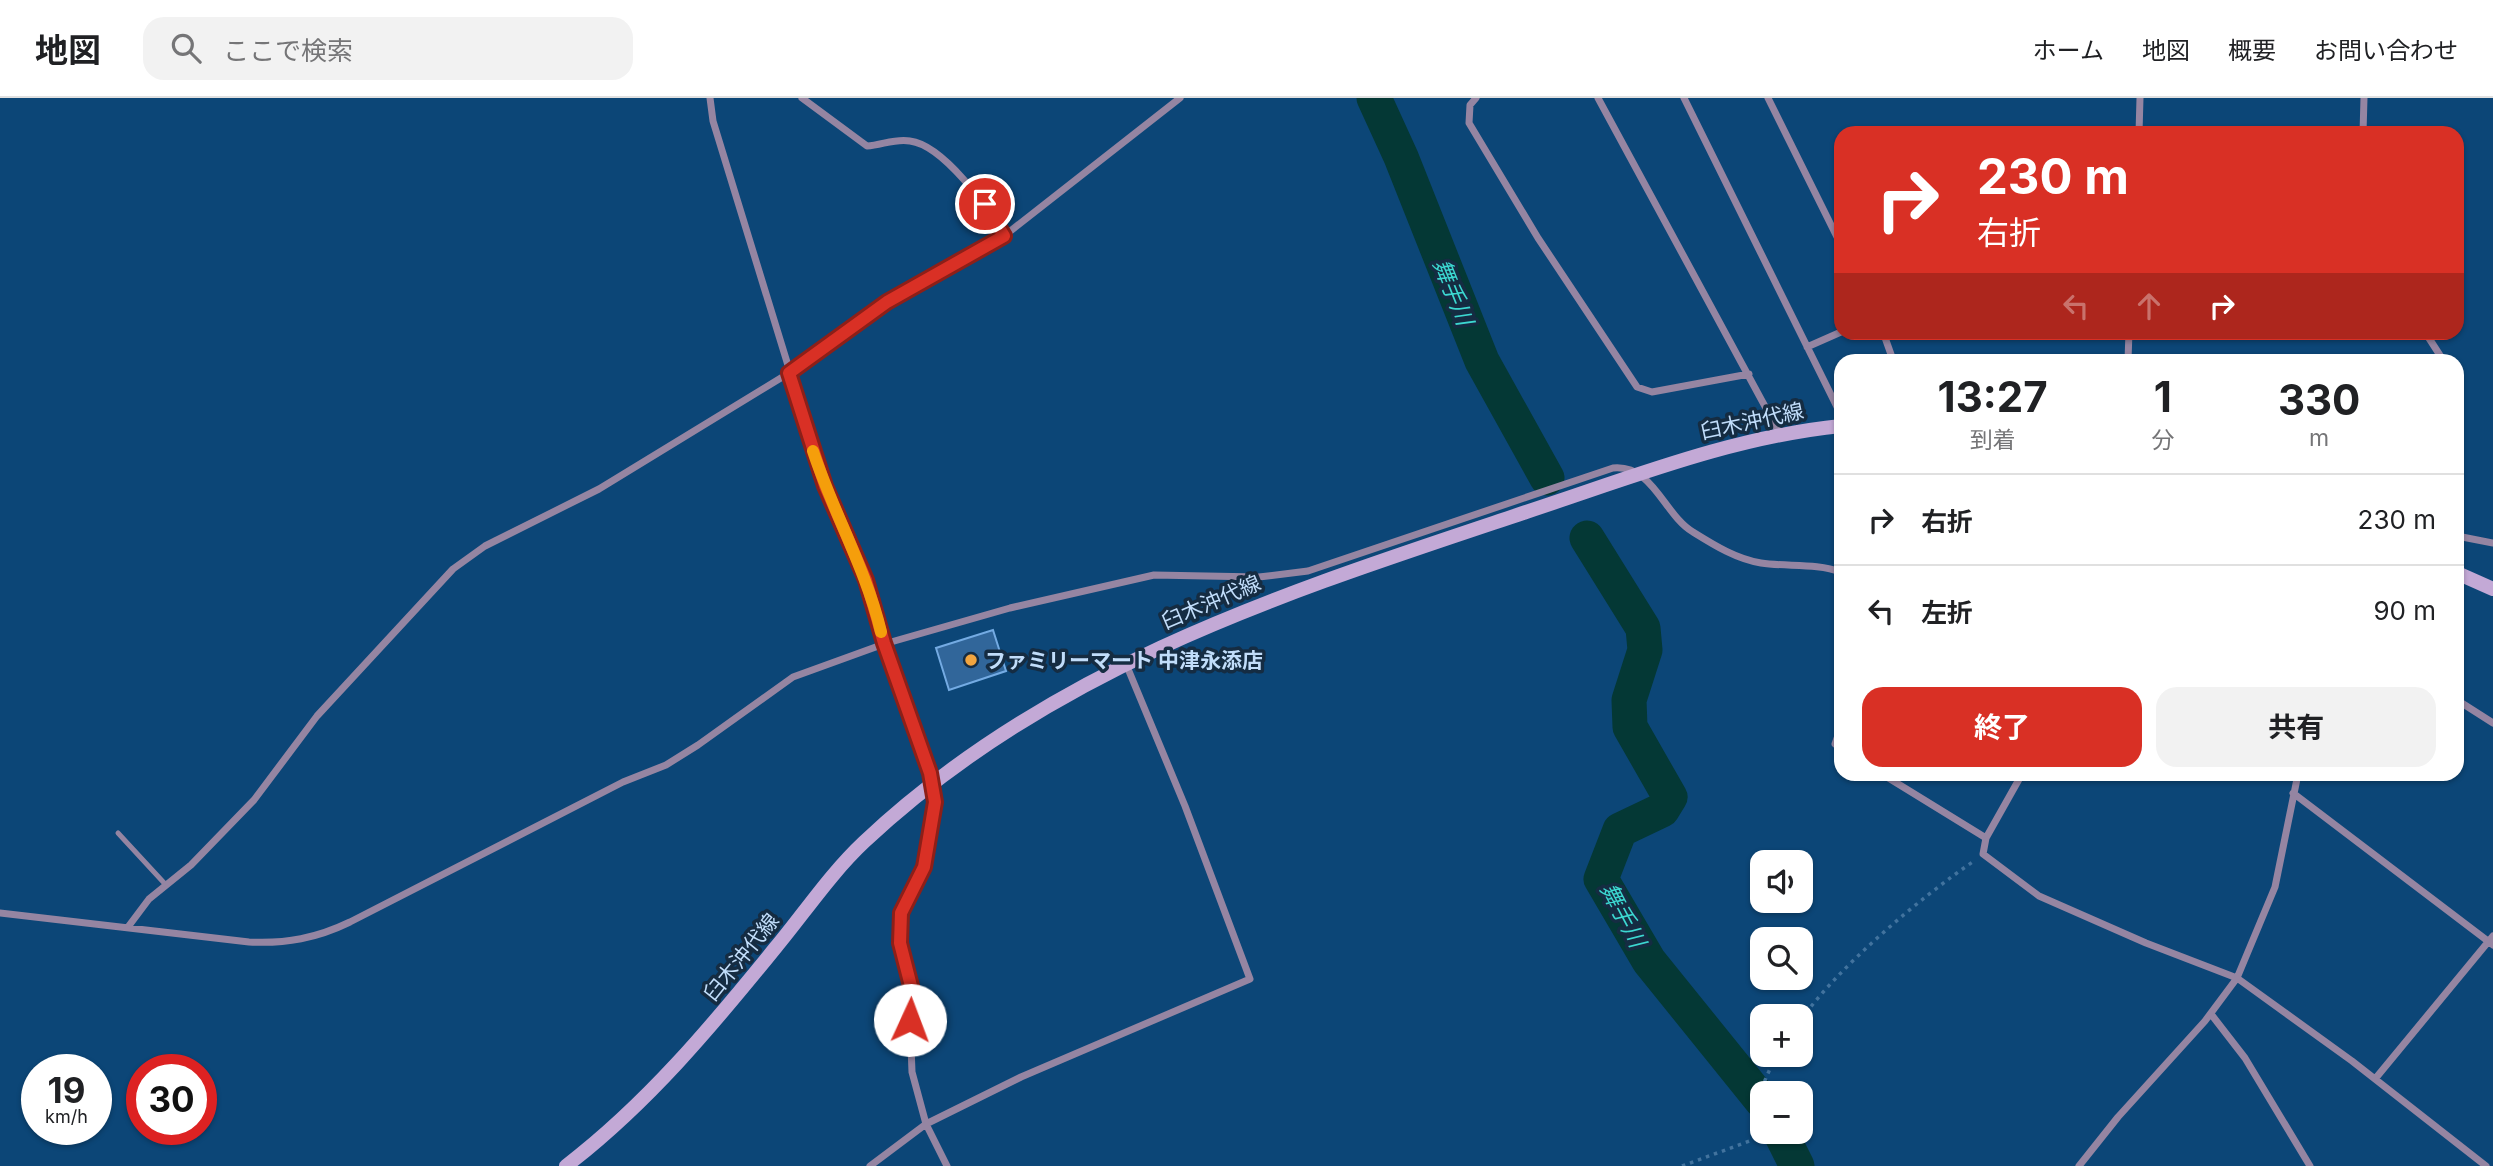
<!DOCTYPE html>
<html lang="ja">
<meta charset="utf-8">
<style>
body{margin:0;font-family:Inter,"Noto Sans JP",sans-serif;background:#f2f2f2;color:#202124;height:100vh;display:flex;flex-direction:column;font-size:26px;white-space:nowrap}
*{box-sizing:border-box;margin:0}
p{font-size:23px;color:#757577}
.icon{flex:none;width:38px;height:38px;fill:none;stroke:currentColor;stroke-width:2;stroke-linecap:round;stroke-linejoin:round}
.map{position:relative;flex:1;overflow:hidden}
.details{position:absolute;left:1834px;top:256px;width:630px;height:427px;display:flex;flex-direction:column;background:#fff;border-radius:21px;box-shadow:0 2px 5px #0004}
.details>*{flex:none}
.banner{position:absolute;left:1834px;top:28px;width:630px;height:214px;border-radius:21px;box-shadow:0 2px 5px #0004;background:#d93025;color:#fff;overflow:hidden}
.controls{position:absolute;left:1750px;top:752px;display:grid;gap:14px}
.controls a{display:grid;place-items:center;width:63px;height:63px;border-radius:14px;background:#fff;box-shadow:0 2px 5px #0004;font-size:35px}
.speed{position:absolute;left:21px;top:956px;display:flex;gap:14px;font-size:35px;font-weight:700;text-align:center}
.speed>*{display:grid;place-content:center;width:91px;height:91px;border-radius:50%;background:#fff;box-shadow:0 2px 5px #0004;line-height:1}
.speed small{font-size:18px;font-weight:400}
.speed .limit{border:10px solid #d22;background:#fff;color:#111}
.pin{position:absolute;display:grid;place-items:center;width:60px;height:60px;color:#fff;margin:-30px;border:4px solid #fff;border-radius:50%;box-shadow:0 2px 7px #0007}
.me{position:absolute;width:77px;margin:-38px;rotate:2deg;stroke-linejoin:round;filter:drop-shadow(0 0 5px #0008)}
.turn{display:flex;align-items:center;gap:24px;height:147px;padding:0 28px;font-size:32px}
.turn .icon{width:91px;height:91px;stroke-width:2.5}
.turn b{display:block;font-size:49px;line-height:60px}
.lanes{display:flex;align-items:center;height:66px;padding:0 28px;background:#0003;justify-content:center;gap:35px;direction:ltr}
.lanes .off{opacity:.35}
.eta{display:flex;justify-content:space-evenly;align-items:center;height:119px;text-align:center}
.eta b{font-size:42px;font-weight:700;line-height:49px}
.button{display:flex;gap:14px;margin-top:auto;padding:14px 28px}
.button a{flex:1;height:80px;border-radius:21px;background:#d93025;color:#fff;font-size:28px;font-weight:700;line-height:80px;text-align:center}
.button a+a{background:#f2f2f2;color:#202124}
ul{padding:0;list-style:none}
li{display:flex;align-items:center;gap:21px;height:91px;padding:0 28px;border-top:2px solid #e0e0e0}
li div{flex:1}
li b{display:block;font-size:26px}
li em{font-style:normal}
header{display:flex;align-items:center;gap:42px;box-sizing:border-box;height:98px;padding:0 35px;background:#fff;border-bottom:2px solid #e0e0e0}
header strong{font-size:33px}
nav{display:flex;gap:38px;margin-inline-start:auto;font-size:24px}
.search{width:490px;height:63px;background:#f2f2f2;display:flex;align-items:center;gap:18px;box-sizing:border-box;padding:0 24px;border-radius:21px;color:#757577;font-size:26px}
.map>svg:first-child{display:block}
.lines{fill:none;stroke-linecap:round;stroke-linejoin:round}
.river{stroke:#043835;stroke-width:35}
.building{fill:#31669a;stroke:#74abe3;stroke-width:2}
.path{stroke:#42739e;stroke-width:3.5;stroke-dasharray:3.5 5;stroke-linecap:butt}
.service{stroke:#9585a2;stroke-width:5}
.minor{stroke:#9585a2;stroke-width:7}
.secondary{stroke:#c3a9d6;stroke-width:14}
.route-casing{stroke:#8d1f18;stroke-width:18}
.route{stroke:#d93025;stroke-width:12}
.slow{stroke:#f59e0b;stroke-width:12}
.poi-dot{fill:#f1a540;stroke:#152c42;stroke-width:2.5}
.labels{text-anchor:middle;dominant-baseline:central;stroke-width:7;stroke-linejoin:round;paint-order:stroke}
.street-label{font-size:21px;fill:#c1ddfa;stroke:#152c42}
.poi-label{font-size:21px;font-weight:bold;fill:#c1ddfa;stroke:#152c42;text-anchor:start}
.water-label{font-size:23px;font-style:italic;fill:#3cd8d1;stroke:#152c42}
</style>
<header>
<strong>地図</strong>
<div class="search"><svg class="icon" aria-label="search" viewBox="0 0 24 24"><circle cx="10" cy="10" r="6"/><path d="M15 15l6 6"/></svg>ここで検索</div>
<nav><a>ホーム</a><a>地図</a><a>概要</a><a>お問い合わせ</a></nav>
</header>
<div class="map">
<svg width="2493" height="1068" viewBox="0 0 2493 1068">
<rect width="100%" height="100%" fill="#0c4677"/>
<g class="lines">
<path class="river" d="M1374 0 1401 59 1482 263 1547 380
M1587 440 1643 530 1645 552 1629 602 1630 629 1670 699 1662 712 1620 732 1601 781 1649 863 1762 1003
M1780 1034 1797 1068"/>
</g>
<path class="building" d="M993 532 1006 573 949 592 936 550Z"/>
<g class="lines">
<path class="path" d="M1801 922C1837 870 1921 799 1974 763
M1762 1014 1756 1003 1776 957
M1682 1068 1774 1034"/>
<path class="service" d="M118 735 166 787"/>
<path class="minor" d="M710 0 713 23 825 388 866 482 884 546 930 675 935 704 924 769 901 815 900 845 912 892 910 922 912 974 926 1026 947 1068
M802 0 867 48C882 47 896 40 910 43 943 47 989 110 1004 138
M1476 0 1470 7 1469 25 1538 140 1637 289 1652 294 1749 276
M1598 0 1780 336
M1684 0 1841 317
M1768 0 1841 147
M2139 35 2140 0
M2363 35 2364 0
M1883 234 1893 262
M2425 234 2443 262
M1807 249 1841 234
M2128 262 2129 234
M2457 438 2493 445
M2457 602 2493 625
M1841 629 1835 646 1841 650
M1882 676 1986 740
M2022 676 1986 740 1983 756 2039 798 2146 845 2237 880 2352 963 2486 1068
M2293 695 2493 847
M0 815 249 844C286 846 317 840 350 824L623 684 666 667 698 647 793 579 884 546 1010 510 1154 477 1259 479 1308 473 1613 370C1653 366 1664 417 1693 434 1714 447 1736 461 1761 465 1787 469 1816 465 1841 474
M128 829 149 801 191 767 254 702 317 618 453 471 485 448 599 391 789 275 887 204 1004 138 1180 0
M2211 916 2245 960 2310 1068
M2375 981 2493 838
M870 1068 926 1026 1021 979 1250 881 1185 708 1126 566
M2079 1068 2118 1019 2205 923 2237 880 2275 789 2298 676"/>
<path class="secondary" d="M2457 475 2493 491
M566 1068C647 1006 712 928 776 849 805 814 831 775 864 744 1052 567 1287 494 1526 414 1630 380 1732 339 1841 328"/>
</g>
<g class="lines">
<g class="route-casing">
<path id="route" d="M910 922 912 892 900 845 901 815 924 769 935 704 930 675 884 545 866 482 825 388 789 275 887 204 1004 138 985 106"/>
</g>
<use href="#route" class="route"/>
<path class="slow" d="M813 353C833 414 866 471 881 534"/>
</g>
<circle class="poi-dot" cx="971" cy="562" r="7"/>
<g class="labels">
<g class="street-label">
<text transform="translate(1752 323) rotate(-12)">臼木沖代線</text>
<text transform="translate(1211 504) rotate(-23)">臼木沖代線</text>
<text transform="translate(741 859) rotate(-51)">臼木沖代線</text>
</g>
<g class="poi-label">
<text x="985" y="562">ファミリーマート 中津永添店</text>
</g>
<g class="water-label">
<text transform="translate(1453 194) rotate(68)">舞手川</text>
<text transform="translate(1623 817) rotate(62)">舞手川</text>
</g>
</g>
</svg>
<div class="controls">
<a><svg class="icon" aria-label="sound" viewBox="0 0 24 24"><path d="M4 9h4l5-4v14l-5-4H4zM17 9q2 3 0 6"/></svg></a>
<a><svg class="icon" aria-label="search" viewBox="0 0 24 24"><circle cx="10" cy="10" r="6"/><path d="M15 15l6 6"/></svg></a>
<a>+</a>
<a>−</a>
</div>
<div class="speed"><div>19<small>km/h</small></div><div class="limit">30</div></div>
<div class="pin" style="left:985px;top:106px;background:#d93025"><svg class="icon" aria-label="arrive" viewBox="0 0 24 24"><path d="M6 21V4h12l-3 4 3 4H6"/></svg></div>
<svg class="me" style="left:910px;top:922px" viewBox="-20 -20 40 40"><circle r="19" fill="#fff"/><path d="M0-13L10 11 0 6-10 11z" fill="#d93025"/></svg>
<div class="banner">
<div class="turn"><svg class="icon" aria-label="right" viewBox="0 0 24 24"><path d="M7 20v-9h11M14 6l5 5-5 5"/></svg><div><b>230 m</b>右折</div></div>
<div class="lanes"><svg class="icon off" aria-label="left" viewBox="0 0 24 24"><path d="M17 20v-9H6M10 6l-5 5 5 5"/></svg><svg class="icon off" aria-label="ahead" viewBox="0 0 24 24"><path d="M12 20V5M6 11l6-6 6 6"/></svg><svg class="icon" aria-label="right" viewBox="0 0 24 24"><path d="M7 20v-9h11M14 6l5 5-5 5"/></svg></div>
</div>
<section class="details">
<div class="eta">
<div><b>13:27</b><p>到着</p></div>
<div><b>1</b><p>分</p></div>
<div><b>330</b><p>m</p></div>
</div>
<ul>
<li><svg class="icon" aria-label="right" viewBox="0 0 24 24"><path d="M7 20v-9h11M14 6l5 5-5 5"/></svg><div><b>右折</b></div><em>230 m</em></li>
<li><svg class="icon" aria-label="left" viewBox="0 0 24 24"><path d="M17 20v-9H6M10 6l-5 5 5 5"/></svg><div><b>左折</b></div><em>90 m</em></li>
</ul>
<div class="button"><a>終了</a><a>共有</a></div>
</section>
</div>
